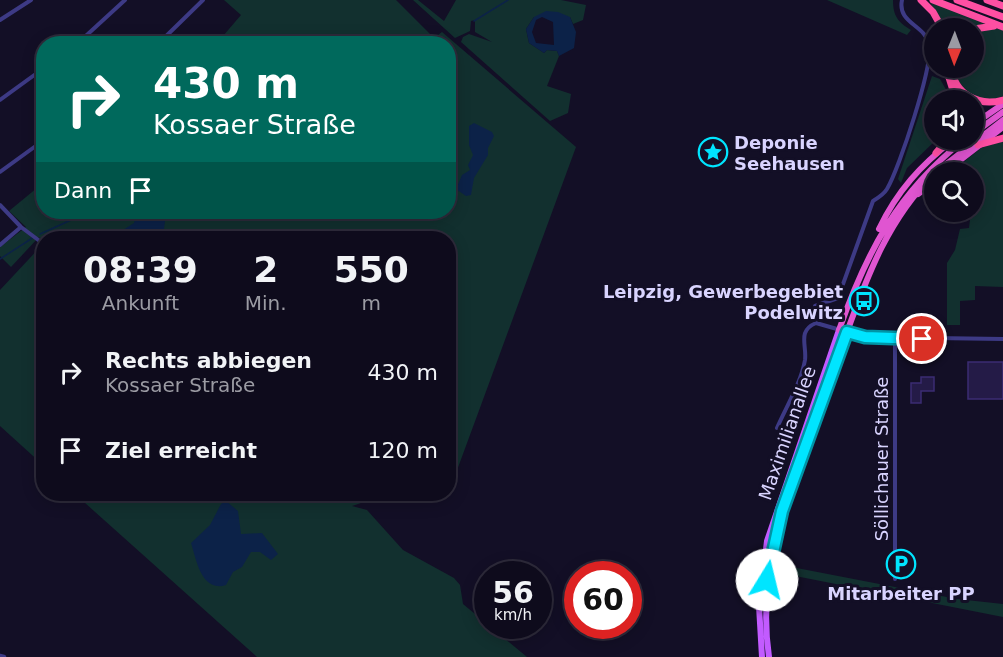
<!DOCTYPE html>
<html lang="de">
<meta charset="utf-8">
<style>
body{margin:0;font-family:"DejaVu Sans",sans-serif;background:#1c1929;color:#f1f3f6;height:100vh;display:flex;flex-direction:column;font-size:22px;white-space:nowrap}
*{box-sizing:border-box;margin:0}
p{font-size:20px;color:#9b9ba3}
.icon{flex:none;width:33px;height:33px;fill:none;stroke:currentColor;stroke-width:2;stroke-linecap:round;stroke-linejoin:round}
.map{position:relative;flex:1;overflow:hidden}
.panel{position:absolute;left:36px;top:231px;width:420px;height:270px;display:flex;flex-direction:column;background:#0e0b1c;border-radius:24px;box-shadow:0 3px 15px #0003,0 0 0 2px #2e2b3b}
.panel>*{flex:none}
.hud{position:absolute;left:36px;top:36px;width:420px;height:183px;border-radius:24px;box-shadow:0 3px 15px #0003,0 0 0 2px #2e2b3b;background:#00695c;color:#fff;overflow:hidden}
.needle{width:39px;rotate:181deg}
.controls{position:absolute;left:924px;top:18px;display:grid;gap:12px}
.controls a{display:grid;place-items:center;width:60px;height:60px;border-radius:50%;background:#0e0b1c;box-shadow:0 3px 15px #0003,0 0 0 2px #2e2b3b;font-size:30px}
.speed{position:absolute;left:474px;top:561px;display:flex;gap:12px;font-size:30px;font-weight:700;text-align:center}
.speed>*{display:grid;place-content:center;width:78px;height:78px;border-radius:50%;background:#0e0b1c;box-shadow:0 3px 15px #0003,0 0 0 2px #2e2b3b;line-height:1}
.speed small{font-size:15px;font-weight:400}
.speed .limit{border:9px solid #d22;background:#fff;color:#111}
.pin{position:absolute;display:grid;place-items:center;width:51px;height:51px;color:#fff;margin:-26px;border:3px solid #fff;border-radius:50%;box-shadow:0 2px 6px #0007}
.me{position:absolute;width:66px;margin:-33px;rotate:9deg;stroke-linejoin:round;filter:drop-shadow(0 0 4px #0008)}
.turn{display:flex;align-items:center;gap:21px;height:126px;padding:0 18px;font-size:27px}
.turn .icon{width:78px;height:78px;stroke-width:2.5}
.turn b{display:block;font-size:42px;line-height:51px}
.then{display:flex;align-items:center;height:57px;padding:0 18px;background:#0003;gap:12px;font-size:22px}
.eta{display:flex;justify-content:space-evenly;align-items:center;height:102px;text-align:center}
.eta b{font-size:36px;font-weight:800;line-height:42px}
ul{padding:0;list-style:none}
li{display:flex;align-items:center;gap:18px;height:78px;padding:0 18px}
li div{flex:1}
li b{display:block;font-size:22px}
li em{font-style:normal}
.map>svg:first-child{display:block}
.green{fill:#12302f}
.water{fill:#0c2248;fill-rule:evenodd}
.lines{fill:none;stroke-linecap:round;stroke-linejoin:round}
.stream{stroke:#0c2248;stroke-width:1.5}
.building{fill:#241b47;stroke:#3b2d73;stroke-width:1.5}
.minor{stroke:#3d3a85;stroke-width:4}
.tertiary{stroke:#3d3a85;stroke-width:4.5}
.primary{stroke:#c25bff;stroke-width:6}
.trunk{stroke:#e055d1;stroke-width:6}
.motorway{stroke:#ff4fa3;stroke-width:7}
.route-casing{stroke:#0095a6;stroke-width:15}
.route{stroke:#00e5ff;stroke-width:10}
.labels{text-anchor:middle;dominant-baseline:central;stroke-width:6;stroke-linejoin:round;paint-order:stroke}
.poi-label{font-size:18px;font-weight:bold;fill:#d9d4ff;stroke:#130f26;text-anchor:start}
.street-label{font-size:18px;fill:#d9d4ff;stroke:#130f26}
</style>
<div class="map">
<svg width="1003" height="657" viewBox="0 0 1003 657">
<rect width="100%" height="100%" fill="#130f26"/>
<path class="green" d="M224 0H396L434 38 442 32 576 147 449 492 448 238H44L43 465 0 426V290L43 244 39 237 11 267 0 256V247L26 227 9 211 43 183 44 212H448V44L217 43 241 15Z
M413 0H418L444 21 456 0H561L586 5 583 20 573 24 570 17H534L526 29 529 43 544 53 547 50 557 51 559 56 547 86 571 94 568 113 550 121 461 42 463 37 469 34 492 42 475 32V20L471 21 470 31 455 38Z
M827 0H893C893 16 898 22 911 30L907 35Z
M930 2 983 21 985 23 969 28H945Z
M993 28 1003 30V96C981 106 958 90 954 68H974V32Z
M932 76 940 79 952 100H934L936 140 907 168 901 183 898 179Z
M1003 141V287L975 286V300L960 301V325H947V263L955 250 960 229 969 228 971 212H974V172H951L981 148Z
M75 494H388L352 506 367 510 403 550 454 578 460 585 463 604 527 657H257Z
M776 564 957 599 1003 604V617L775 572Z"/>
<path class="water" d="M546 11 558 12 570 17 576 32 574 48 559 56 557 51 547 50 544 53 529 43 526 29 534 17ZM542 17 553 22 554 45 536 43 532 32 536 20Z
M474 123 492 132 494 136 488 148V155L474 178 471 195 466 196 456 189 462 175 470 170 468 165 473 155 469 145V126Z
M134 212H166L163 238H120L123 230 134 223 136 216Z
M226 501 238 511 241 534 262 533 278 554 271 560 260 552H251L242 567 233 572 226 585C201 593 196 558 191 543L210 525 221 504Z"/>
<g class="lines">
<path class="stream" d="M474 21 508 0
M435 44 445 38
M40 234 89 212
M0 259 34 237"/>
</g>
<path class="building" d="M968 362H1003V399H968Z
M921 377H934V391H921V403H911V383H921Z"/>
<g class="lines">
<path class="minor" d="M0 20 31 0
M77 44 125 0
M158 44 203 0
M0 100 44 68
M0 172 44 140
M0 205 21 227 41 242
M0 245 21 227
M816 323 815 306 838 298 873 201C878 198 884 194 887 189 899 169 934 64 929 44 925 25 897 23 902 0
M895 339V579
M777 428C786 407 801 383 805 360 807 345 797 331 816 323L865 337 1003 339"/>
<path class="tertiary" d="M0 656 4 657"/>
<path class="primary" d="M762 657 759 606 767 541 839 330
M769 657C758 582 780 517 806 449 820 410 833 371 847 332"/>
<path class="trunk" d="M974 124 1003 104
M974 133 1003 112
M936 172 1003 120
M945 172 1003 127
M918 194 934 182
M879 229C897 191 921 165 953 140
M839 330C867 251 898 192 964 140
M847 332C868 274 889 218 934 174"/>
<path class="motorway" d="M921 0 933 12 942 28
M933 0 1003 27
M957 0 1003 17
M987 0 1003 6
M974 29 994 26
M946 68 956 100
M951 68C955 94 978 107 1003 100
M978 145 1003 138
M936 153 947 140"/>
</g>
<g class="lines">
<g class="route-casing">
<path id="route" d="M767 580 782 511 847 332 865 337 922 339"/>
</g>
<use href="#route" class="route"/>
</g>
<defs>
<g id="sight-ring" transform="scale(1.5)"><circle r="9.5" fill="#130f26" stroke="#00e5ff" stroke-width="1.5"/><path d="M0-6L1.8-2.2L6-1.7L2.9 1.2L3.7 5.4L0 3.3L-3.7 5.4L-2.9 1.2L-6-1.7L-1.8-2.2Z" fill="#00e5ff"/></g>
<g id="bus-ring" transform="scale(1.5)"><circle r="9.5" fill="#130f26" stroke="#00e5ff" stroke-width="1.5"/><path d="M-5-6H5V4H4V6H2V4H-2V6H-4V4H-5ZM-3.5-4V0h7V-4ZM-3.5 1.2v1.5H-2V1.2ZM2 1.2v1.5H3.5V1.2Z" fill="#00e5ff"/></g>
<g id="parking-ring" transform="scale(1.5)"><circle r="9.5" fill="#130f26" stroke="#00e5ff" stroke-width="1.5"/><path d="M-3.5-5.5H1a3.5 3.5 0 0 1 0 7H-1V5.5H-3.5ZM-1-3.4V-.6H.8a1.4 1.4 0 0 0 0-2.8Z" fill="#00e5ff"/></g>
</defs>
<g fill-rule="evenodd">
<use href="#sight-ring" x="713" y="152"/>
<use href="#bus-ring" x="864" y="301"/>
<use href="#parking-ring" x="901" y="564"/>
</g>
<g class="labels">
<g class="poi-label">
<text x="734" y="142">Deponie<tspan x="734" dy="21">Seehausen</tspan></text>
<text x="843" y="291" text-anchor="end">Leipzig, Gewerbegebiet<tspan x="843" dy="21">Podelwitz</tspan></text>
<text x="901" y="593" text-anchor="middle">Mitarbeiter PP</text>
</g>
<g class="street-label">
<text transform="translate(787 433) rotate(-71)">Maximilianallee</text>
<text transform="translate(881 459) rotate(-90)">Söllichauer Straße</text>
</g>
</g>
</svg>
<div class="controls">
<a><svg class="needle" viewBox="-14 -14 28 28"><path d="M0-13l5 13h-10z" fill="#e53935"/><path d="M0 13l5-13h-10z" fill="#9b9ba3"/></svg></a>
<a><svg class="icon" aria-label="sound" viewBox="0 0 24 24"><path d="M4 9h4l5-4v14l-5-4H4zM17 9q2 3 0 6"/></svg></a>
<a><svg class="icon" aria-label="search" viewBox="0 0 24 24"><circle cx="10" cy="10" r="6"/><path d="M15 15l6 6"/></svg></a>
</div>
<div class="speed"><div>56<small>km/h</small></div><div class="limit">60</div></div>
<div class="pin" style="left:922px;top:339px;background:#d93025"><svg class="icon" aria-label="arrive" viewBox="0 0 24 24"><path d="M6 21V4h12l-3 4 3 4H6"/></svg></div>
<svg class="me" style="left:767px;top:580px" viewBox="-20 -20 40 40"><circle r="19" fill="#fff"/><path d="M0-13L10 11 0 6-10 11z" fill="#00e5ff"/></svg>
<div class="hud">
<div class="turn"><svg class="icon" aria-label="right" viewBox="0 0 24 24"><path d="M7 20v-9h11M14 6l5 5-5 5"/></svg><div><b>430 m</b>Kossaer Straße</div></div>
<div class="then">Dann<svg class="icon" aria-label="arrive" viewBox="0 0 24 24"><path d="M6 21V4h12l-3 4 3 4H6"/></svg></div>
</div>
<section class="panel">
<div class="eta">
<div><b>08:39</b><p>Ankunft</p></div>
<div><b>2</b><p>Min.</p></div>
<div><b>550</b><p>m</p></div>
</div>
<ul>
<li><svg class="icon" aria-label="right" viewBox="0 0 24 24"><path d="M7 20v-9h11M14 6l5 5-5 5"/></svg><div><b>Rechts abbiegen</b><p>Kossaer Straße</p></div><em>430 m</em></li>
<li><svg class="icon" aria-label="arrive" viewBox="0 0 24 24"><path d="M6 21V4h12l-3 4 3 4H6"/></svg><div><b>Ziel erreicht</b></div><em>120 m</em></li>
</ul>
</section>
</div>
